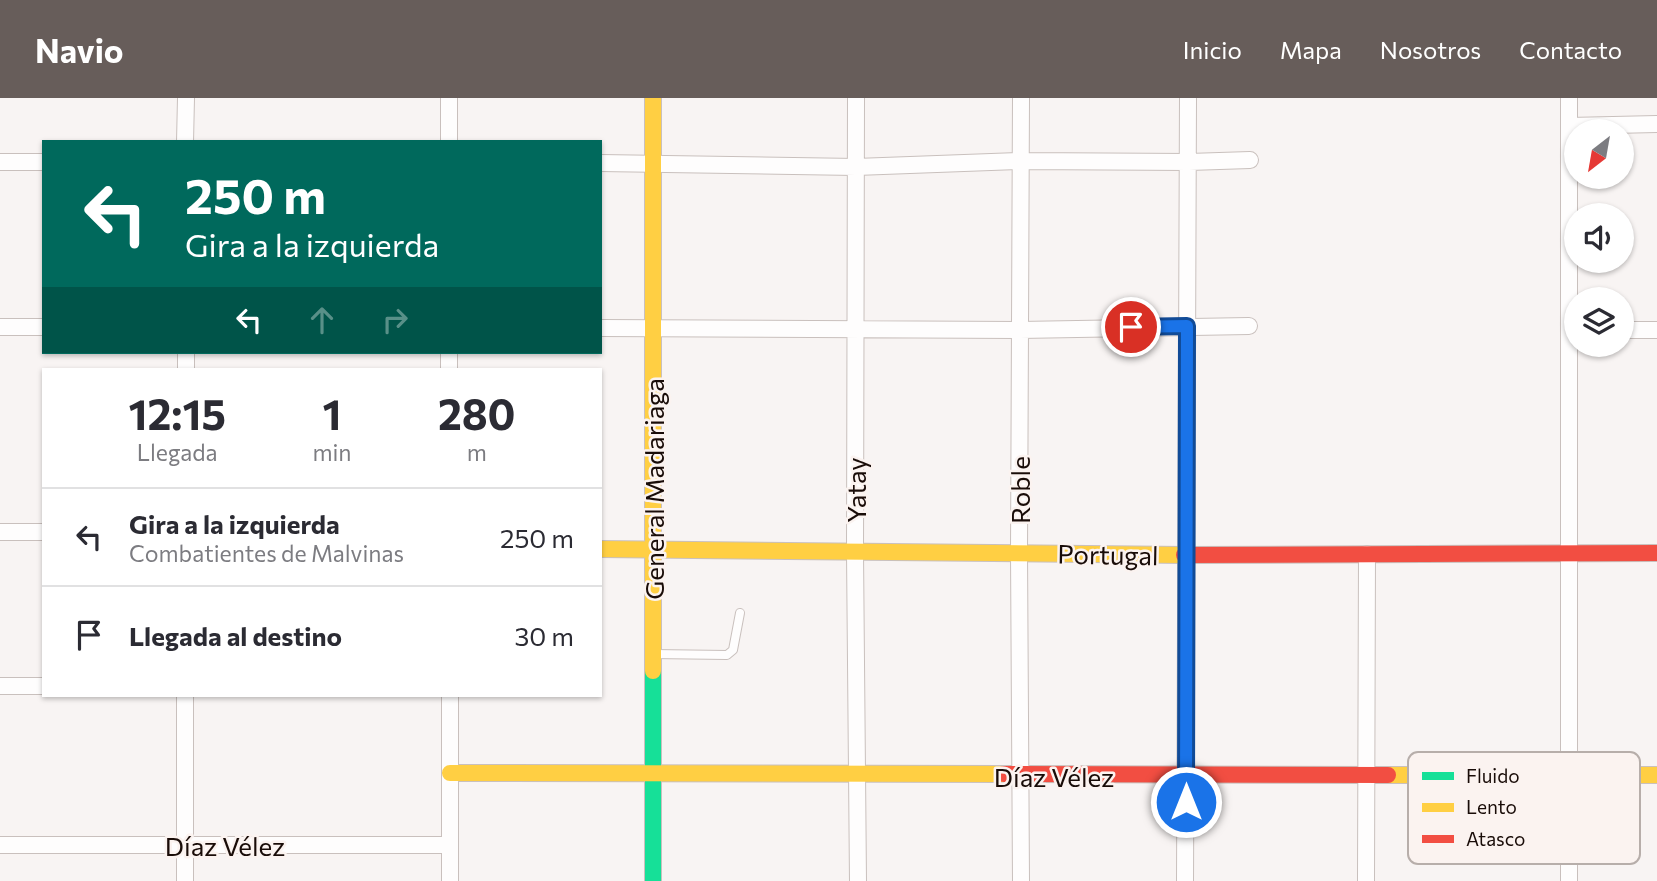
<!DOCTYPE html>
<html lang="es">
<meta charset="utf-8">
<style>
body{margin:0;font-family:Commissioner,sans-serif;background:#f2f2f3;color:#2b2b33;height:100vh;display:flex;flex-direction:column;font-size:26px;white-space:nowrap}
*{box-sizing:border-box;margin:0}
p{font-size:23px;color:#7c7c81}
.icon{flex:none;width:38px;height:38px;fill:none;stroke:currentColor;stroke-width:2;stroke-linecap:round;stroke-linejoin:round}
.map{position:relative;flex:1;overflow:hidden}
.drawer{position:absolute;left:42px;top:270px;width:560px;height:329px;display:flex;flex-direction:column;background:#fff;border-radius:0px;box-shadow:0 2px 5px #0004}
.drawer>*{flex:none}
.banner{position:absolute;left:42px;top:42px;width:560px;height:214px;border-radius:0px;box-shadow:0 2px 5px #0004;background:#00695c;color:#fff;overflow:hidden}
.needle{width:46px;rotate:211deg}
.buttons{position:absolute;left:1564px;top:21px;display:grid;gap:14px}
.buttons a{display:grid;place-items:center;width:70px;height:70px;border-radius:50%;background:#fff;box-shadow:0 2px 5px #0004;font-size:35px}
.pin{position:absolute;display:grid;place-items:center;width:60px;height:60px;color:#fff;margin:-30px;border:4px solid #fff;border-radius:50%;box-shadow:0 2px 7px #0007}
.me{position:absolute;width:77px;margin:-38px;rotate:0deg;stroke-linejoin:round;filter:drop-shadow(0 0 5px #0008)}
.turn{display:flex;align-items:center;gap:24px;height:147px;padding:0 28px;font-size:32px}
.turn .icon{width:91px;height:91px;stroke-width:2.5}
.turn b{display:block;font-size:49px;line-height:60px}
.lanes{display:flex;align-items:center;height:66px;padding:0 28px;background:#0003;justify-content:center;gap:35px;direction:ltr}
.lanes .off{opacity:.35}
.eta{display:flex;justify-content:space-evenly;align-items:center;height:119px;text-align:center}
.eta b{font-size:42px;font-weight:700;line-height:49px}
ul{padding:0;list-style:none}
li{display:flex;align-items:center;gap:21px;height:98px;padding:0 28px;border-top:2px solid #e1e1e2}
li div{flex:1}
li b{display:block;font-size:26px}
li em{font-style:normal}
header{display:flex;align-items:center;gap:42px;box-sizing:border-box;height:98px;padding:0 35px;background:#675d5a;color:#fff}
header strong{font-size:33px}
nav{display:flex;gap:38px;margin-inline-start:auto;font-size:24px}
.map>svg:first-child{display:block}
.lines{fill:none;stroke-linecap:round;stroke-linejoin:round}
.lane-casing{stroke:#c9c0bd;stroke-width:10}
.street-casing{stroke:#c9c0bd;stroke-width:18}
.fast-casing{stroke:#c9c0bd;stroke-width:18}
.slow-casing{stroke:#c9c0bd;stroke-width:18}
.jam-casing{stroke:#c9c0bd;stroke-width:18}
.lane{stroke:#fefdfd;stroke-width:8}
.street{stroke:#fefdfd;stroke-width:16}
.fast{stroke:#16e098;stroke-width:16}
.slow{stroke:#ffcf43;stroke-width:16}
.jam{stroke:#f24e42;stroke-width:16}
.route-casing{stroke:#114b97;stroke-width:18}
.route{stroke:#1a73e8;stroke-width:12}
.labels{text-anchor:middle;dominant-baseline:central;stroke-width:5;stroke-linejoin:round;paint-order:stroke}
.street-label{font-size:26px;fill:#190c08;stroke:#fbf3f0}
.key{fill:#fbf3f0;stroke:#b7aeaa;stroke-width:2}
.key-label{font-size:19px;fill:#190c08}
</style>
<header>
<strong>Navio</strong>
<nav><a>Inicio</a><a>Mapa</a><a>Nosotros</a><a>Contacto</a></nav>
</header>
<div class="map">
<svg width="1657" height="783" viewBox="0 0 1657 783">
<rect width="100%" height="100%" fill="#f8f4f3"/>
<g class="lines">
<g class="lane-casing">
<path id="lane" d="M653 556 727 557 733 552 740 515"/>
</g>
<g class="street-casing">
<path id="street" d="M856 0 855 455 858 783
M1569 0V783
M1569 28 1657 26
M185 44 186 0
M449 44V0
M0 64H44
M600 65 856 69 1021 63 1189 64 1250 62
M0 229H44
M600 230 1020 232 1249 228
M1622 232H1657
M449 254V271
M186 271V254
M0 434H44
M0 588H44
M185 597V783
M0 747H449
M450 783V597
M1021 783 1019 455 1021 0
M1185 783 1188 0
M1366 783 1367 456"/>
</g>
<g class="fast-casing">
<path id="fast" d="M653 573V783"/>
</g>
<g class="slow-casing">
<path id="slow" d="M653 0V573
M600 451 1184 457
M450 675 1004 676
M1388 677H1657"/>
</g>
<g class="jam-casing">
<path id="jam" d="M1184 457 1657 455
M1004 676 1388 677"/>
</g>
<use href="#lane" class="lane"/>
<use href="#street" class="street"/>
<use href="#fast" class="fast"/>
<use href="#slow" class="slow"/>
<use href="#jam" class="jam"/>
</g>
<g class="lines">
<g class="route-casing">
<path id="route" d="M1131 229 1187 228 1186 704"/>
</g>
<use href="#route" class="route"/>
</g>
<g class="labels">
<g class="street-label">
<text transform="translate(653 391) rotate(-90)">General Madariaga</text>
<text transform="translate(855 392) rotate(-90)">Yatay</text>
<text transform="translate(1019 392) rotate(-90)">Roble</text>
<text transform="translate(1108 456) rotate(1)">Portugal</text>
<text x="1054" y="678">Díaz Vélez</text>
<text x="225" y="747">Díaz Vélez</text>
</g>
</g>
<rect x="1408" y="654" width="232" height="112" rx="10" class="key"/>
<rect x="1422" y="674" width="32" height="8" fill="#16e098"/>
<rect x="1422" y="705" width="32" height="9" fill="#ffcf43"/>
<rect x="1422" y="737" width="32" height="8" fill="#f24e42"/>
<g class="key-label">
<text x="1466" y="685">Fluido</text>
<text x="1466" y="716">Lento</text>
<text x="1466" y="748">Atasco</text>
</g>
</svg>
<div class="buttons">
<a><svg class="needle" viewBox="-14 -14 28 28"><path d="M0-13l5 13h-10z" fill="#e53935"/><path d="M0 13l5-13h-10z" fill="#7c7c81"/></svg></a>
<a><svg class="icon" aria-label="sound" viewBox="0 0 24 24"><path d="M4 9h4l5-4v14l-5-4H4zM17 9q2 3 0 6"/></svg></a>
<a><svg class="icon" aria-label="layers" viewBox="0 0 24 24"><path d="M12 4l9 5-9 5-9-5zM3 14l9 5 9-5"/></svg></a>
</div>
<div class="pin" style="left:1131px;top:229px;background:#d93025"><svg class="icon" aria-label="arrive" viewBox="0 0 24 24"><path d="M6 21V4h12l-3 4 3 4H6"/></svg></div>
<svg class="me" style="left:1186px;top:704px" viewBox="-20 -20 40 40"><circle r="17" fill="#1a73e8" stroke="#fff" stroke-width="3"/><path d="M0-11L8 9 0 5-8 9z" fill="#fff"/></svg>
<div class="banner">
<div class="turn"><svg class="icon" aria-label="left" viewBox="0 0 24 24"><path d="M17 20v-9H6M10 6l-5 5 5 5"/></svg><div><b>250 m</b>Gira a la izquierda</div></div>
<div class="lanes"><svg class="icon" aria-label="left" viewBox="0 0 24 24"><path d="M17 20v-9H6M10 6l-5 5 5 5"/></svg><svg class="icon off" aria-label="ahead" viewBox="0 0 24 24"><path d="M12 20V5M6 11l6-6 6 6"/></svg><svg class="icon off" aria-label="right" viewBox="0 0 24 24"><path d="M7 20v-9h11M14 6l5 5-5 5"/></svg></div>
</div>
<section class="drawer">
<div class="eta">
<div><b>12:15</b><p>Llegada</p></div>
<div><b>1</b><p>min</p></div>
<div><b>280</b><p>m</p></div>
</div>
<ul>
<li><svg class="icon" aria-label="left" viewBox="0 0 24 24"><path d="M17 20v-9H6M10 6l-5 5 5 5"/></svg><div><b>Gira a la izquierda</b><p>Combatientes de Malvinas</p></div><em>250 m</em></li>
<li><svg class="icon" aria-label="arrive" viewBox="0 0 24 24"><path d="M6 21V4h12l-3 4 3 4H6"/></svg><div><b>Llegada al destino</b></div><em>30 m</em></li>
</ul>
</section>
</div>
